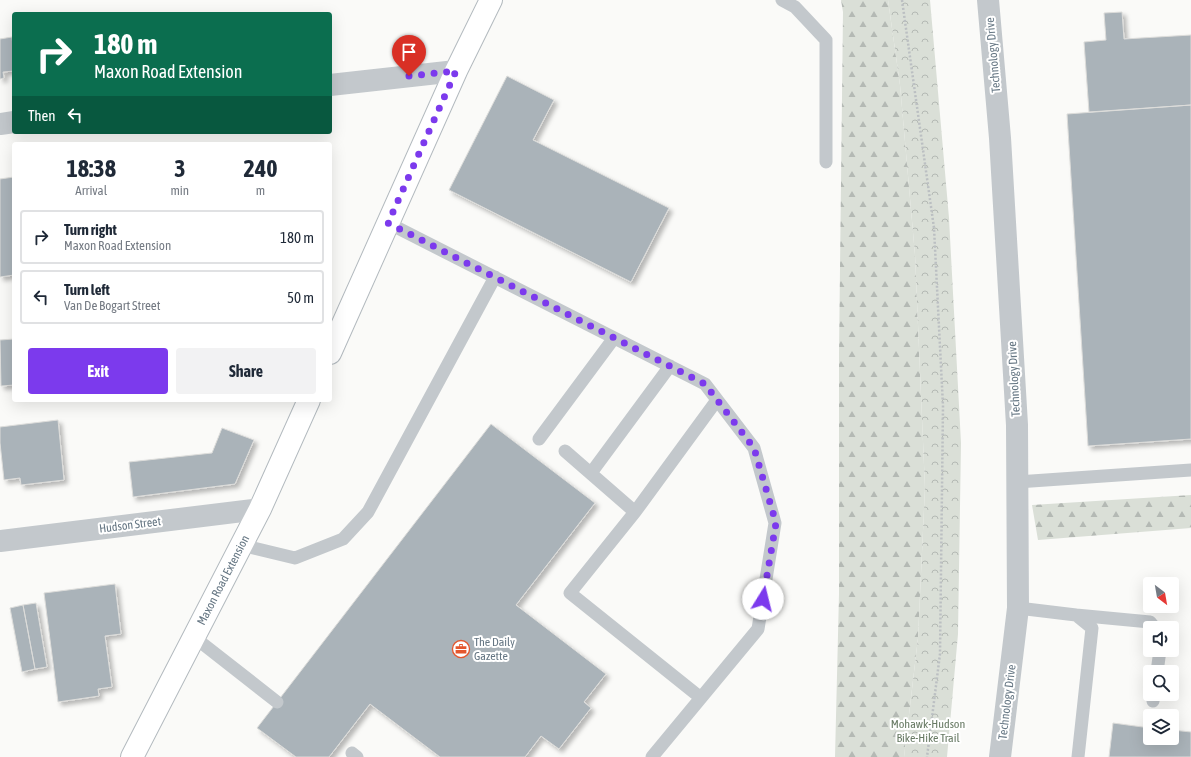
<!DOCTYPE html>
<style>
body{margin:0;font-family:"Asap Condensed",sans-serif;background:#f2f2f3;color:#1f2937;height:100vh;display:flex;flex-direction:column;font-size:15px;white-space:nowrap}
*{box-sizing:border-box;margin:0}
p{font-size:13px;color:#747a83}
.icon{flex:none;width:22px;height:22px;fill:none;stroke:currentColor;stroke-width:2;stroke-linecap:round;stroke-linejoin:round}
.map{position:relative;flex:1;overflow:hidden}
.sheet{position:absolute;left:12px;top:142px;width:320px;height:260px;display:flex;flex-direction:column;background:#fff;border-radius:4px;box-shadow:0 4px 16px #0002}
.sheet>*{flex:none}
.banner{position:absolute;left:12px;top:12px;width:320px;height:122px;border-radius:4px;box-shadow:0 4px 16px #0002;background:#0b6e4f;color:#fff;overflow:hidden}
.needle{width:26px;rotate:149deg}
.fabs{position:absolute;left:1143px;top:577px;display:grid;gap:8px}
.fabs a{display:grid;place-items:center;width:36px;height:36px;border-radius:4px;background:#fff;box-shadow:0 4px 16px #0002;font-size:20px}
.pin{position:absolute;display:grid;place-items:center;width:34px;height:34px;color:#fff;margin:-41px -17px;border-radius:50% 50% 50% 0;rotate:-45deg;box-shadow:0 0 4px #0007}
.pin .icon{rotate:45deg}
.me{position:absolute;width:44px;margin:-22px;rotate:9deg;stroke-linejoin:round;filter:drop-shadow(0 0 3px #0008)}
.turn{display:flex;align-items:center;gap:14px;height:84px;padding:0 16px;font-size:18px}
.turn .icon{width:52px;height:52px;stroke-width:2.5}
.turn b{display:block;font-size:28px;line-height:34px}
.then{display:flex;align-items:center;height:38px;padding:0 16px;background:#0003;gap:8px;font-size:15px}
.eta{display:flex;justify-content:space-evenly;align-items:center;height:68px;text-align:center}
.eta b{font-size:24px;font-weight:700;line-height:28px}
.button{display:flex;gap:8px;margin-top:auto;padding:8px 16px}
.button a{flex:1;height:46px;border-radius:4px;background:#7c3aed;color:#fff;font-size:16px;font-weight:700;line-height:46px;text-align:center}
.button a+a{background:#f2f2f3;color:#1f2937}
ul{padding:0;list-style:none}
li{display:flex;align-items:center;gap:12px;height:54px;margin:0 8px 6px;padding:0 8px;border:2px solid #e0e1e3;border-radius:4px}
li div{flex:1}
li b{display:block;font-size:15px}
li em{font-style:normal}
.map>svg:first-child{display:block}
.forest{fill:url(#forest-firs)}
.park{fill:url(#park-crowns)}
.building{fill:#aab3b9;stroke:#dcdcda;filter:url(#shadow)}
.lines{fill:none;stroke-linecap:round;stroke-linejoin:round}
.secondary-casing{stroke:#b3babf;stroke-width:24}
.path{stroke:#bbbfc2;stroke-width:2.5;stroke-dasharray:2 2;stroke-linecap:butt}
.lane{stroke:#c3c8cc;stroke-width:13}
.street{stroke:#c3c8cc;stroke-width:22}
.secondary{stroke:#fff;stroke-width:22}
.route{stroke:#7c3aed;stroke-width:7;stroke-dasharray:0 12.6}
.labels{text-anchor:middle;dominant-baseline:central;stroke-width:4;stroke-linejoin:round;paint-order:stroke}
.street-label{font-size:12px;fill:#657683;stroke:#fff}
.poi-label{font-size:12px;fill:#657683;stroke:#fff;text-anchor:start}
.park-label{font-size:12px;fill:#687a64;stroke:#fff}
</style>
<div class="map">
<svg width="1191" height="757" viewBox="0 0 1191 757">
<defs>
<pattern id="forest-firs" width="22" height="20" patternUnits="userSpaceOnUse"><rect width="22" height="20" fill="#dadfd7"/><path d="M5 1l3.5 6h-7zM16 11l3.5 6h-7z" fill="#b4b9b4"/></pattern>
<pattern id="park-crowns" width="20" height="18" patternUnits="userSpaceOnUse"><rect width="20" height="18" fill="#dadfd7"/><path d="M2 6a3 3 0 1 1 6 0M12 15a3 3 0 1 1 6 0" fill="none" stroke="#b4b9b4"/></pattern>
<filter id="shadow"><feDropShadow dx="3.5" dy="3.5" stdDeviation="2" flood-color="#0004"/></filter>
</defs>
<rect width="100%" height="100%" fill="#fafaf8"/>
<path class="forest" d="M841 0H888L900 85 915 255 925 488 918 638 904 757H835L839 594V354L843 12Z
M1191 495V528L1038 540 1032 505Z"/>
<path class="park" d="M888 0H930L949 218 961 443 958 634 947 757H904L918 638 925 488 915 255 900 85Z"/>
<path class="building" d="M1122 12 1124 39 1191 35V105L1089 112 1084 42 1106 40 1104 13Z
M12 37 14 55V71L3 72 4 78 0 79V39Z
M507 76 554 100 533 140 669 208 631 282 449 190Z
M1191 105V439L1088 446 1067 114Z
M14 177V275L0 277V179Z
M14 339V385L1 386 0 340Z
M58 420 64 480 21 485 20 478 4 480 0 443V427Z
M491 424 595 503 516 605 606 674 584 702 591 708 559 749 541 736 525 757H440L370 704 329 757H296L257 728Z
M222 428 254 440 235 484 133 497 129 462 212 453Z
M115 584 121 634 105 636 112 687 98 689 99 696 58 702 44 593Z
M36 603 47 667 35 669 23 605Z
M23 605 35 669 22 672 10 608Z
M1113 723 1150 728V738H1172V730L1191 732V757H1109Z"/>
<g class="lines">
<g class="secondary-casing">
<g id="secondary">
<path d="M330 353 456 71 491 0"/>
<path id="s1" d="M132 757 260 509 309 400"/>
</g>
</g>
<path class="path" d="M902 0 934 228 943 406 940 654 927 757"/>
<path class="lane" d="M782 0 795 7 826 40V162
M388 223 705 384 754 448 775 523 758 629 652 757
M539 439 614 338
M565 451 635 512
M591 473 670 366
M1017 482 1191 470
M241 545 295 558 343 539 368 512 495 277
M1018 608 1076 615 1092 628 1078 757
M1076 615 1150 622 1155 628
M194 637 277 702
M1157 672 1160 650
M701 698 570 593 635 512 717 400
M1153 701 1154 694
M352 753 357 757"/>
<path class="street" d="M988 0 1000 138 1017 425 1018 608 1000 757
M330 85 456 71
M0 124 14 122
M0 541 260 509"/>
<use href="#secondary" class="secondary"/>
</g>
<g class="lines">
<path class="route" d="M409 76 456 71 388 223 705 384 754 448 776 523 763 599"/>
</g>
<defs>
<g id="office-ring" transform="scale(0.9)"><circle r="9.5" fill="#fff" stroke="#e4572e" stroke-width="1.5"/><path d="M-6-3h4V-5.5h4V-3h4V5H-6ZM-1-4.5V-3h2v-1.5ZM-6 0V1H6V0Z" fill="#e4572e"/></g>
</defs>
<g fill-rule="evenodd">
<use href="#office-ring" x="461" y="649"/>
</g>
<g class="labels">
<g class="street-label">
<text transform="translate(993 55) rotate(-95)">Technology Drive</text>
<text transform="translate(1014 379) rotate(-93)">Technology Drive</text>
<text transform="translate(130 525) rotate(-7)">Hudson Street</text>
<text stroke="none"><textPath href="#s1" startOffset="199">Maxon Road Extension</textPath></text>
<text transform="translate(1007 702) rotate(-83)">Technology Drive</text>
</g>
<g class="poi-label">
<text x="474" y="642">The Daily<tspan x="474" dy="14">Gazette</tspan></text>
</g>
<g class="park-label">
<text x="928" y="724">Mohawk-Hudson<tspan x="928" dy="14">Bike-Hike Trail</tspan></text>
</g>
</g>
</svg>
<div class="fabs">
<a><svg class="needle" viewBox="-14 -14 28 28"><path d="M0-13l5 13h-10z" fill="#e53935"/><path d="M0 13l5-13h-10z" fill="#747a83"/></svg></a>
<a><svg class="icon" aria-label="sound" viewBox="0 0 24 24"><path d="M4 9h4l5-4v14l-5-4H4zM17 9q2 3 0 6"/></svg></a>
<a><svg class="icon" aria-label="search" viewBox="0 0 24 24"><circle cx="10" cy="10" r="6"/><path d="M15 15l6 6"/></svg></a>
<a><svg class="icon" aria-label="layers" viewBox="0 0 24 24"><path d="M12 4l9 5-9 5-9-5zM3 14l9 5 9-5"/></svg></a>
</div>
<div class="pin" style="left:409px;top:76px;background:#d93025"><svg class="icon" aria-label="arrive" viewBox="0 0 24 24"><path d="M6 21V4h12l-3 4 3 4H6"/></svg></div>
<svg class="me" style="left:763px;top:599px" viewBox="-20 -20 40 40"><circle r="19" fill="#fff"/><path d="M0-13L10 11 0 6-10 11z" fill="#7c3aed"/></svg>
<div class="banner">
<div class="turn"><svg class="icon" aria-label="right" viewBox="0 0 24 24"><path d="M7 20v-9h11M14 6l5 5-5 5"/></svg><div><b>180 m</b>Maxon Road Extension</div></div>
<div class="then">Then<svg class="icon" aria-label="left" viewBox="0 0 24 24"><path d="M17 20v-9H6M10 6l-5 5 5 5"/></svg></div>
</div>
<section class="sheet">
<div class="eta">
<div><b>18:38</b><p>Arrival</p></div>
<div><b>3</b><p>min</p></div>
<div><b>240</b><p>m</p></div>
</div>
<ul>
<li><svg class="icon" aria-label="right" viewBox="0 0 24 24"><path d="M7 20v-9h11M14 6l5 5-5 5"/></svg><div><b>Turn right</b><p>Maxon Road Extension</p></div><em>180 m</em></li>
<li><svg class="icon" aria-label="left" viewBox="0 0 24 24"><path d="M17 20v-9H6M10 6l-5 5 5 5"/></svg><div><b>Turn left</b><p>Van De Bogart Street</p></div><em>50 m</em></li>
</ul>
<div class="button"><a>Exit</a><a>Share</a></div>
</section>
</div>
